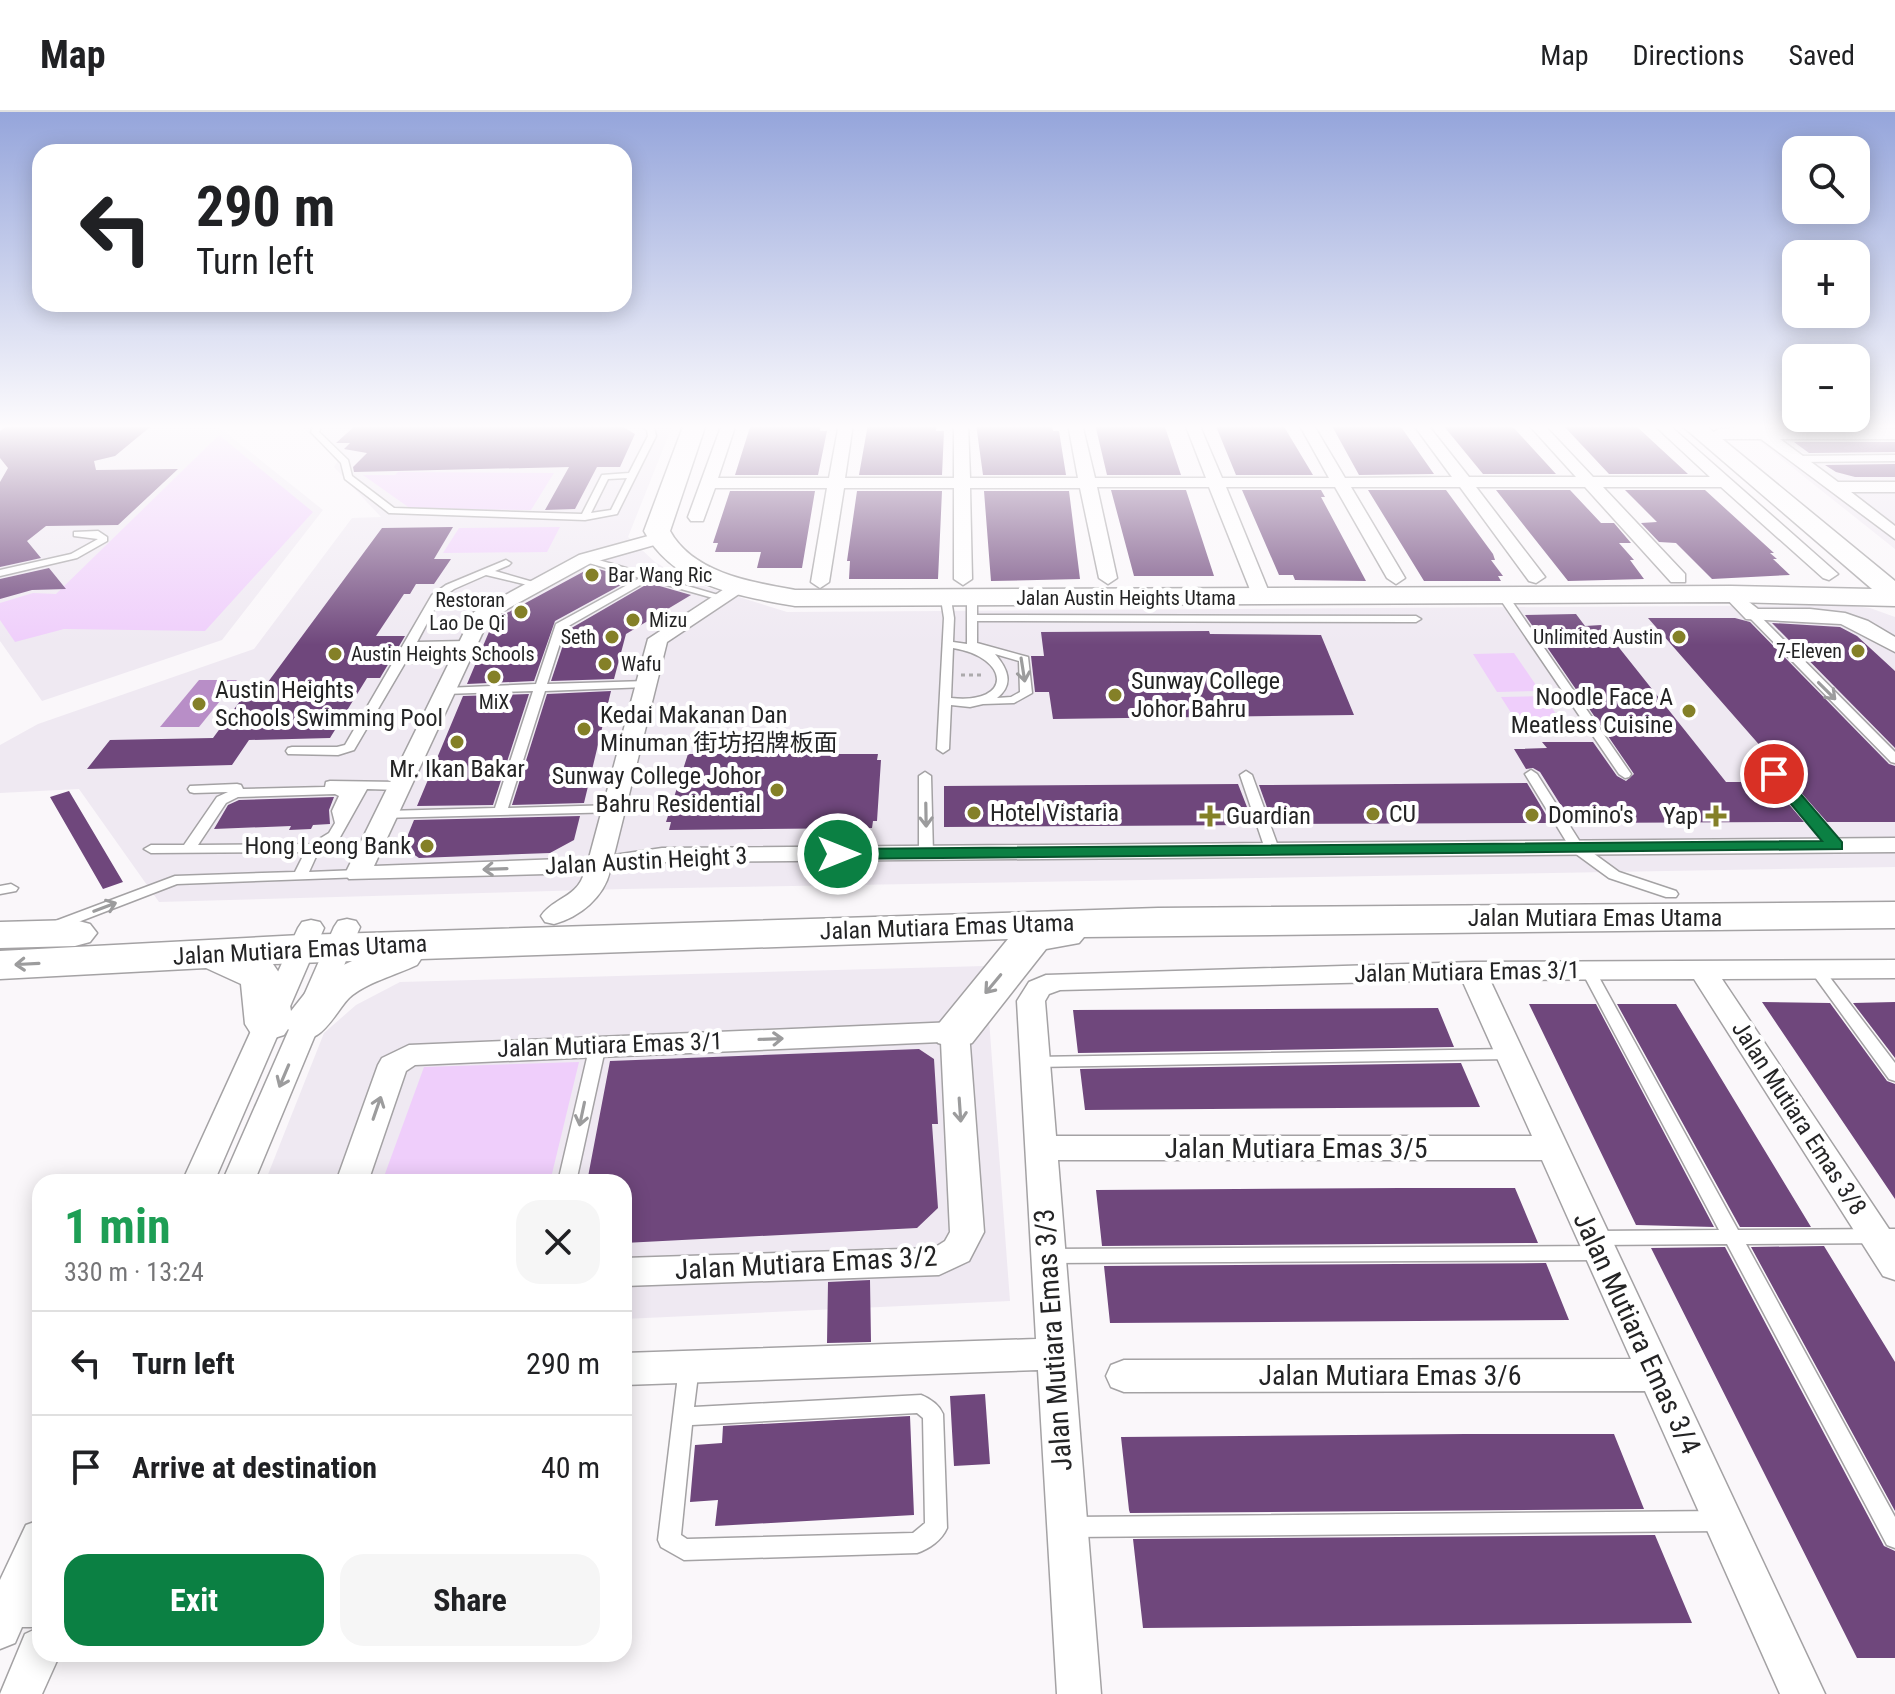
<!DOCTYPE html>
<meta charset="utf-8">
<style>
body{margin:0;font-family:"Roboto Condensed","Noto Sans SC",sans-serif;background:#f6f6f6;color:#202124;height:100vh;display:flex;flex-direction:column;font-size:30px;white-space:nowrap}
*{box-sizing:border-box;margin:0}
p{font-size:26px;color:#757577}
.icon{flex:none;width:44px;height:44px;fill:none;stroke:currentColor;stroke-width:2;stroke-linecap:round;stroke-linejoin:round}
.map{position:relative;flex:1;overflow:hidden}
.details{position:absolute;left:32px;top:1062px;width:600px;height:488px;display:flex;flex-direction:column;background:#fff;border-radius:24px;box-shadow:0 4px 20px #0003}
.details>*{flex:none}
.top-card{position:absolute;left:32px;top:32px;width:600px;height:168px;border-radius:24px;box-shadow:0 4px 20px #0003;background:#fff;color:#202124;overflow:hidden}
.controls{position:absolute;left:1782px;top:24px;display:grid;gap:16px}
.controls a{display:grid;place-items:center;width:88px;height:88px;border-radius:16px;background:#fff;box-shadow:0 4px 20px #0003;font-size:40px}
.pin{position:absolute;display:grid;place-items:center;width:68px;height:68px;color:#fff;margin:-34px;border:4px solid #fff;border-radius:50%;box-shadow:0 2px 8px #0007}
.me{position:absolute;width:88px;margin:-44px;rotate:90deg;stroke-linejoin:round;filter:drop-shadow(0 0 6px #0008)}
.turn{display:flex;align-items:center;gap:28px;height:168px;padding:0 32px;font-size:36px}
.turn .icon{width:104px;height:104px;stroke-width:2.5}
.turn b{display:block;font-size:56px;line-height:68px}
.round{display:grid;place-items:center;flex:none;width:84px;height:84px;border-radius:24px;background:#f6f6f6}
.head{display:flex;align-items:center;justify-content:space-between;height:136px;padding:0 32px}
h1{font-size:48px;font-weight:700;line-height:60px;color:#1e9e55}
.cta{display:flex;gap:16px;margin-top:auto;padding:16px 32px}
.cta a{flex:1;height:92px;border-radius:24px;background:#0b8043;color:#fff;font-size:32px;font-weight:700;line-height:92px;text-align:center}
.cta a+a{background:#f6f6f6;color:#202124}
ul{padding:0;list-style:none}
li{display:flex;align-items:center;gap:24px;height:104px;padding:0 32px;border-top:2px solid #e0e0e0}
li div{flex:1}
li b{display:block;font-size:30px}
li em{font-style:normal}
header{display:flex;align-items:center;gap:48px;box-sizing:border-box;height:112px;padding:0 40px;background:#fff;border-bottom:2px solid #e0e0e0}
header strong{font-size:38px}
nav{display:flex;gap:44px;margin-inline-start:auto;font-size:28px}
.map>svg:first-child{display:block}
.built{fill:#efe9f2}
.green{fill:#efcefb}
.water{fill:#b88ec7}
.building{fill:#6f477c}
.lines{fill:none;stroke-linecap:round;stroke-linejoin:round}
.lane-casing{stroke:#a4a2a4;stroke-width:3}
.street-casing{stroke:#a4a2a4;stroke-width:3}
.secondary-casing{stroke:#a4a2a4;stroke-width:3}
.primary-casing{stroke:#a4a2a4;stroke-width:3}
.path{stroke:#acaaac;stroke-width:3;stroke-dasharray:4 4;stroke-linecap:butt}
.lane{fill:#fff;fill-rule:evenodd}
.street{fill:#fff;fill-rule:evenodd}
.secondary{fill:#fff;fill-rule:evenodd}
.primary{fill:#fff;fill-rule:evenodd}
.oneway{stroke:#9c9c9d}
.route{fill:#0b8043;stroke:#07532c;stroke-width:2}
.poi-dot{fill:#848028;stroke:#fff;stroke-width:3}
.labels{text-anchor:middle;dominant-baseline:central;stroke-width:8;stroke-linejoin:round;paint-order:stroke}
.far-poi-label{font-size:20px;fill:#242425;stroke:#fff;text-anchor:start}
.far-street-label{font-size:20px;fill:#242425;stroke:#fff}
.poi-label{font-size:24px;fill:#242425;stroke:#fff;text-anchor:start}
.street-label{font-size:24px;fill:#242425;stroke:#fff}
.near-street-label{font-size:28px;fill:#242425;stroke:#fff}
</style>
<header>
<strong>Map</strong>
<nav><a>Map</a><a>Directions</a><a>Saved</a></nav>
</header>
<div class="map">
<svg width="1895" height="1582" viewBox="0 0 1895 1582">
<rect width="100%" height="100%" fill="#faf7fa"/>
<path class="built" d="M0 312H215L323 398 222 528 42 589 0 529Z
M297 312H673L628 425 655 450 687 469 787 500 1847 493 1870 496 1895 505V755L624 777 159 790 79 677 0 681V633L38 612 254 537 352 406 381 405 334 355 339 347Z
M1895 319V437L1753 324Z
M985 854 1010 1189 624 1207V1070H265L324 921 356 893 400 870Z"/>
<path class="green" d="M219 323 313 400 205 519 64 517 15 530 0 508V491L33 481 56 482Z
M398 360 554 361 531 398 411 397 363 363H395Z
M560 415 547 440 443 441 459 416Z
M1514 541 1540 579 1497 580 1473 542Z
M1544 584 1570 623H1525L1501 585Z
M579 950 550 1070H382L424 955Z"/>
<path class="water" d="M199 568H237L199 615H160Z"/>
<path class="building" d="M357 312H618L635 322 620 355H597L575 397 545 398 569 355 354 360 353 355 367 341 344 337 350 331H336Z
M751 312H821L820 319H827L818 363H735Z
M868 312H937L936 319H944L942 363H859Z
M976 312H1052L1053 319H1059L1066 363H983Z
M1095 312H1164L1181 363H1107Z
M1215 312 1283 313 1313 363H1236Z
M1337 312H1399L1434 362 1359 363 1332 314H1338Z
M1442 312 1512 314 1556 362H1483Z
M1573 312H1634L1688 362H1609L1563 313Z
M7 314 150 315 115 344 94 349 96 358 178 357 118 413 46 414 27 429 41 446 0 455V370L8 356 0 346V319Z
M1794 330H1895V340L1809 341Z
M1895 352V365H1855L1836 360 1825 353Z
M1111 378H1186L1214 464H1134Z
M1242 378H1321L1325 385H1321L1366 469 1295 468 1293 463H1279Z
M1368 378H1446L1493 442 1495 448H1491L1503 464H1498L1501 469H1424Z
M1496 378H1570L1601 411H1614L1631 431H1619L1634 448H1630L1644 467 1568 469Z
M1625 378H1705L1774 441H1770L1777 447H1773L1790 463 1712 467 1676 431 1659 430 1641 411 1657 410Z
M730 379H815L802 456H757L761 440H715L718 431H713Z
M857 379H942L938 467H849L850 449H847Z
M984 379H1069L1080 467 991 469Z
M453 415 434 447H451L434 472H416L410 482H404L376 524H405L380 566H367L330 626 249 628 232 653 87 657 110 628 213 626 254 570H268L382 416Z
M592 455 632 467 555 509 534 569 467 572 494 508Z
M49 456 66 477 32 478 0 487V467Z
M649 471 691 483 626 522 614 567 551 569 568 518Z
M1576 502 1585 514 1601 513 1726 670H1770L1804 710 1572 711 1540 660 1533 656 1526 657 1514 637 1547 636 1542 630H1593L1617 664 1626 669 1634 662 1525 503Z
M1648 506H1735L1750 510 1889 652 1895 654V710H1827Z
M1772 511 1840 515 1857 524 1895 559V636Z
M1209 519 1210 522 1321 523 1354 603 1053 607 1049 580H1035L1031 544H1044L1041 520Z
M611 579 584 691 512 693 547 582Z
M529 582 493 693 417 694 463 584Z
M688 642H878L877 648H881L877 709H873L872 716 669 718 671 710H666Z
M1527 671 1551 711 1273 712 1259 673Z
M1238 672 1254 713 944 715V674Z
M69 679 123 770 103 777 50 685Z
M334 685 329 698 330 712 313 713 311 717 289 718 291 714 214 717 228 693 239 688Z
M580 704 574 728 550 741 419 746 403 735 414 708Z
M1762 890 1830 891 1887 969 1895 972V1087Z
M1895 890V946L1853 891Z
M1529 892H1596L1714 1115 1636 1113Z
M1617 892H1676L1811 1115H1740Z
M1438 896 1454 935 1078 941 1073 898Z
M919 937 934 947 938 1012H932L938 1096 917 1116 624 1131V1070H587L610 949Z
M1461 951 1480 995 1085 998 1080 957Z
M1401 1076H1515L1538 1131 1102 1134 1096 1078Z
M1824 1134 1895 1250V1399L1751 1135Z
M1725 1135 1884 1434 1895 1439V1546H1857L1651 1136Z
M1546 1151 1569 1208 1110 1211 1104 1154Z
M870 1168 871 1230 827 1231 828 1170Z
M985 1282 990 1352 954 1354 950 1284Z
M910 1304 914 1403 715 1414 718 1388 690 1390 695 1333 722 1331 723 1314Z
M1465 1322H1614L1644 1397 1130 1401 1129 1398 1121 1325Z
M1655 1423 1692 1511 1143 1516 1133 1427Z"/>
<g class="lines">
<g class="lane-casing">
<path id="lane" d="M314 312H322L319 320 348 348 352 364 394 396 582 402 602 363 629 361 648 324 647 318 640 312H649L654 315 656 324 617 402 585 408 389 401 345 367 341 351 311 320ZM627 366 611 398 591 401 608 367Z
M1895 343V349L1799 350 1795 347 1799 344Z
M98 419 107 425V429L77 446 0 464V458L71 442 98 427 74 424V420Z
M585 444 725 485 720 488 649 468 565 516 547 572 647 569 653 572 647 575 545 579 508 696 616 693 622 697 621 700 381 706 380 703 381 700 386 699 495 696 533 579 445 582 439 579 445 576 536 572 556 512 640 466 582 449V445Z
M506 448 511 451 509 453 495 459 540 472V476L486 463 454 477 440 487 417 530 467 529 472 532 467 535 413 536 408 545 460 544 465 547 464 549 405 551 354 638 338 643 288 642 286 639 288 636 292 635H337L345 633 432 483 446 473Z
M1503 481 1507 482 1631 662 1629 665 1625 666 1619 662 1498 484Z
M946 484 951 487 954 506 953 530 967 532V487L972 484 977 487V503L1416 504 1421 507 1416 510 977 509V531L1028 545 1032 581 1014 591 983 592 970 595 951 593 949 637 943 641 937 637 944 506 941 487ZM953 536C1010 545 1014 593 951 586ZM995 542 1019 549 1020 580 1011 585 997 586C1015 572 1007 556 995 542Z
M1753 500 1757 501 1895 640V651L1891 650 1749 505 1748 503Z
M1531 658 1537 662 1582 733 1619 760 1676 779 1678 782 1676 785H1666L1609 766 1572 739 1525 662Z
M1774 658 1778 659 1841 731 1843 734 1841 737H1831L1770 665 1768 662Z
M1246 659 1252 663 1279 737 1277 740H1267L1265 737 1240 663Z
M925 660 931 664 933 742 926 746 919 742V664Z
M330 669 400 670 406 674 400 678 367 677 339 727 319 738 309 760 358 758 365 762 363 765 177 772 60 817 55 818 48 814 50 811 175 764 295 760 305 740 151 741 144 737 151 733H184L217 685 228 680 194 681 190 680 188 677 190 674 237 672 241 673 243 677 325 675 326 670ZM335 682 339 684 332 699 335 711 329 721 311 732 198 733 226 691 238 685Z
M11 772 18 776 16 779 0 782V774Z
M1588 853 1595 858 1738 1118 1895 1117V1131L1746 1132 1895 1405V1436L1887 1433 1727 1132 1595 1133 1589 1131 1586 1126 1589 1121 1595 1119 1719 1118 1581 858Z
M1817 853 1822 855 1895 951V969L1889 967 1812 861 1810 858 1812 855Z
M598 928 604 929 606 933 576 1070H558L590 933 592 929Z
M1509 937 1515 938 1517 942 1515 946 1509 947 1035 955 1029 954 1027 950 1029 946 1035 945Z
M1599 1134 1605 1136 1608 1141 1605 1146 1599 1148 1048 1151 1041 1149 1039 1144 1041 1139 1048 1137Z
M689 1247 696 1249 699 1255 694 1295 921 1283C931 1287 939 1293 943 1302L947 1416C942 1428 929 1437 917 1441L684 1448 661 1435 658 1428 679 1255 682 1249ZM917 1301 923 1306 925 1411 913 1421 687 1427 681 1423 692 1313Z
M1722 1399 1730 1402 1733 1409 1730 1416 1722 1419 1071 1425 1063 1422 1060 1415 1063 1408 1071 1405Z"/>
</g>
<g class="street-casing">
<path id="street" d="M722 312H736L718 366H829L839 312H853L845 366H954V312H968L970 366H1078L1068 312H1082L1095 366H1206L1185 312H1199L1222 366H1329L1299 312H1313L1345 366 1452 365 1413 312H1427L1469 365H1576L1528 312H1543L1593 365H1710L1653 312H1668L1838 462 1829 468 1823 466 1721 375H1603L1685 462V470H1671L1585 375H1476L1545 465 1536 471 1529 469 1460 375H1351L1405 466 1396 472 1387 466 1335 375H1226L1271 485 1262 491 1253 485 1209 375H1097L1117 466 1108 472 1099 466 1080 376H970L972 467 963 473 954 467V376H844L829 470 820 476 811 470 827 376H715L703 409H691L688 405Z
M1761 314 1768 317H1895V327H1780L1838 370H1895V380H1851L1895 414V427L1761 327H1722L1712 333 1704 328 1718 317Z
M659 421 668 426 665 430 591 451 489 507 374 754 589 746 648 527 738 468 747 474 745 478 667 530 614 743 662 736 1895 726V740L662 750 610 759C604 785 580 805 554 812L545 810 541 804C553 786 578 785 584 761L349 767 345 762 474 500 579 443Z
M1731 476 1758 497H1810L1845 501 1868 509 1895 525V540L1841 512 1746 507 1722 482Z
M347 807 356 809 360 815 254 1070H222L334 815 338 809Z
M311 808 320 810 324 816 214 1070H182L298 816 302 810Z
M1895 848V866L1722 867 1895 1126V1168L1883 1164 1694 867 1490 868 1825 1582H1780L1645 1279 1124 1280 1111 1275 1106 1264 1111 1253 1124 1248 1631 1247 1542 1048H1058L1101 1582H1057L1038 1258 624 1273V1241L1036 1227 1017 889 1029 870 1046 863 1472 850ZM1462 868 1532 1024H1056L1045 889 1049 882 1060 878Z
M955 910 965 913 969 920 984 1120 969 1149 939 1163 624 1174V1146L934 1136 945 1129 950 1120 941 930 415 953 406 959 368 1070H336L378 953 382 946 409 933Z
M40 1408V1515H22L15 1531 0 1537V1468L26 1413Z
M40 1515V1542H60L42 1582H0L25 1522Z"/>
</g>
<g class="secondary-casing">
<path id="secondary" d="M684 312H706L670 419C693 461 751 470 795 478L1731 474 1872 477 1680 312H1704L1895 469V494L1731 490 795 494C739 484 673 474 644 419Z"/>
</g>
<g class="primary-casing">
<path id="primary" d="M1895 790V816L1084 825 1079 831 1046 837 972 931 955 936 938 931 932 920 1008 827 421 847 417 853C396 863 365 871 349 886 334 901 316 946 288 917L284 923 268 928 252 923 245 912 241 872 206 856 0 867V839L301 823 1158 796ZM352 849 318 865 291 899 286 871 273 852Z
M75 808 90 812 97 821 90 830 75 834 0 836V810Z"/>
</g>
<path class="path" d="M961 563H984"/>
<use href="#lane" class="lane"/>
<use href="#street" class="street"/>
<use href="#secondary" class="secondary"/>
<use href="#primary" class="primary"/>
</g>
<defs><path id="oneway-shaft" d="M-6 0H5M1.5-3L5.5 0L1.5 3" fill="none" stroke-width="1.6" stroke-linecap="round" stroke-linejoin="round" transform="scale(2)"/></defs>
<g class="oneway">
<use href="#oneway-shaft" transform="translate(1023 558) rotate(81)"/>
<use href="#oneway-shaft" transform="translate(1827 579) rotate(45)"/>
<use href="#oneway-shaft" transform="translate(926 703) rotate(89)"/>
<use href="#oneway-shaft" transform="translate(495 757) rotate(178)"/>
<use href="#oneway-shaft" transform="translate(105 795) rotate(-21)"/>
<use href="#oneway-shaft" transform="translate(27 852) rotate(177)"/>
<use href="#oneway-shaft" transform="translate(993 872) rotate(130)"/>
<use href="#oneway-shaft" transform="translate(771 927) rotate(-2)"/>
<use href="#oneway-shaft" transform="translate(284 964) rotate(113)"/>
<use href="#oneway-shaft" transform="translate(377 996) rotate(-71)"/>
<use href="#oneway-shaft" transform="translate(960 998) rotate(86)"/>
<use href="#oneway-shaft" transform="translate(582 1002) rotate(102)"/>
</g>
<linearGradient id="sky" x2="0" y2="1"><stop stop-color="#95a5db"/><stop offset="0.59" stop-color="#fdfbfd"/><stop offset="1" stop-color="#fdfbfd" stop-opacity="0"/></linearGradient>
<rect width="1895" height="533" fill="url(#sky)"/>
<path class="route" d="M1774 657 1780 658 1842 730V737L838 747 829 742 838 737 1822 729 1766 662Z"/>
<g class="poi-dot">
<circle cx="592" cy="463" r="8"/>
<circle cx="521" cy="500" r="8"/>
<circle cx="633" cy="508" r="8"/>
<circle cx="612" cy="525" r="8"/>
<circle cx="1679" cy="525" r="8"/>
<circle cx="1858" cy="539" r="8"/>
<circle cx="335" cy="542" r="8"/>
<circle cx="605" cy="552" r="8"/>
<circle cx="494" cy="565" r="8"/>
<circle cx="1115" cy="583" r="8"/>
<circle cx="199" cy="592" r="8"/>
<circle cx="1689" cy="599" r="8"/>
<circle cx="584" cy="617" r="8"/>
<circle cx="457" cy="630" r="8"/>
<circle cx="777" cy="678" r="8"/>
<circle cx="974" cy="701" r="8"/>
<circle cx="1373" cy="702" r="8"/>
<circle cx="1532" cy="703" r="8"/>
<path d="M1206 692h8v8h8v8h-8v8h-8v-8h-8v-8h8z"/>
<path d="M1712 692h8v8h8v8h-8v8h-8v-8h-8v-8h8z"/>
<circle cx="427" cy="734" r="8"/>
</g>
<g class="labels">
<g class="far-poi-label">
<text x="608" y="463">Bar Wang Ric</text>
<text x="505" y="488" text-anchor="end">Restoran<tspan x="505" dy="23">Lao De Qi</tspan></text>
<text x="649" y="508">Mizu</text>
<text x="596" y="525" text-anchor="end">Seth</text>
<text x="1663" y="525" text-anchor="end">Unlimited Austin</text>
<text x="1842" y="539" text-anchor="end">7-Eleven</text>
<text x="351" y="542">Austin Heights Schools</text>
<text x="621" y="552">Wafu</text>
<text x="494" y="590" text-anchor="middle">MiX</text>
</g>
<g class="far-street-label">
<text x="1126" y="486">Jalan Austin Heights Utama</text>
</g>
<g class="poi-label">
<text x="1131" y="569">Sunway College<tspan x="1131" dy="28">Johor Bahru</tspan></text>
<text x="215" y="578">Austin Heights<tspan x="215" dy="28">Schools Swimming Pool</tspan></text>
<text x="1673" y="585" text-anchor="end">Noodle Face A<tspan x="1673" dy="28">Meatless Cuisine</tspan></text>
<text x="600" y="603">Kedai Makanan Dan<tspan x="600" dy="28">Minuman 街坊招牌板面</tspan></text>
<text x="457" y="657" text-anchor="middle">Mr. Ikan Bakar</text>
<text x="761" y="664" text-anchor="end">Sunway College Johor<tspan x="761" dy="28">Bahru Residential</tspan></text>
<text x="990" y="701">Hotel Vistaria</text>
<text x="1389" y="702">CU</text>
<text x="1548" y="703">Domino's</text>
<text x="1226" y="704">Guardian</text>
<text x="1698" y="704" text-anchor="end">Yap</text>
<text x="411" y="734" text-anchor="end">Hong Leong Bank</text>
</g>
<g class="street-label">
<text transform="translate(646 749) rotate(-3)">Jalan Austin Height 3</text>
<text x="1595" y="806">Jalan Mutiara Emas Utama</text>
<text transform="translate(947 815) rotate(-2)">Jalan Mutiara Emas Utama</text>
<text transform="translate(300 838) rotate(-3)">Jalan Mutiara Emas Utama</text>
<text transform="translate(1467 860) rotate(-1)">Jalan Mutiara Emas 3/1</text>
<text transform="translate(610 933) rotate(-2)">Jalan Mutiara Emas 3/1</text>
<text transform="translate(1799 1006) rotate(57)">Jalan Mutiara Emas 3/8</text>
</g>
<g class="near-street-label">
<text x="1296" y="1036">Jalan Mutiara Emas 3/5</text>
<text transform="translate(806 1151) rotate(-3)">Jalan Mutiara Emas 3/2</text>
<text transform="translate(1637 1221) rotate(65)">Jalan Mutiara Emas 3/4</text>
<text transform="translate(1053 1228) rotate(-94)">Jalan Mutiara Emas 3/3</text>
<text x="1390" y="1263">Jalan Mutiara Emas 3/6</text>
</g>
</g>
</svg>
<div class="controls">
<a><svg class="icon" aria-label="search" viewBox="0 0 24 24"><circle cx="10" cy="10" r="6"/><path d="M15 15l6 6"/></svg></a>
<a>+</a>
<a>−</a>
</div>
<div class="pin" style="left:1774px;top:662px;background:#d93025"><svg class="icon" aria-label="arrive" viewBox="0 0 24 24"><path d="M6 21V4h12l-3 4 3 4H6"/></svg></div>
<svg class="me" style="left:838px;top:742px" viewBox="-20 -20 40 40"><circle r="17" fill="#0b8043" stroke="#fff" stroke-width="3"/><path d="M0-11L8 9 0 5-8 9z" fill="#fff"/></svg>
<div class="top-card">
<div class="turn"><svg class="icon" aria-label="left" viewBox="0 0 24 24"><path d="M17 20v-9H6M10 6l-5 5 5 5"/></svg><div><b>290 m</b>Turn left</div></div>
</div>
<section class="details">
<div class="head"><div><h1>1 min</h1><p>330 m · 13:24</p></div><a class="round"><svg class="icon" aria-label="close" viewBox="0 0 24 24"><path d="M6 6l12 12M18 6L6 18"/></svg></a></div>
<ul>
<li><svg class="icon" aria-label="left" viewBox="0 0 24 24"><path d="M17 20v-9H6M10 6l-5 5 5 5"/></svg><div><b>Turn left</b></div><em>290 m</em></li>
<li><svg class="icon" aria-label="arrive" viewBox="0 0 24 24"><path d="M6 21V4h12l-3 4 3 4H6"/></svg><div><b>Arrive at destination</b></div><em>40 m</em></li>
</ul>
<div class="cta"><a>Exit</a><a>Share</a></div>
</section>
</div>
